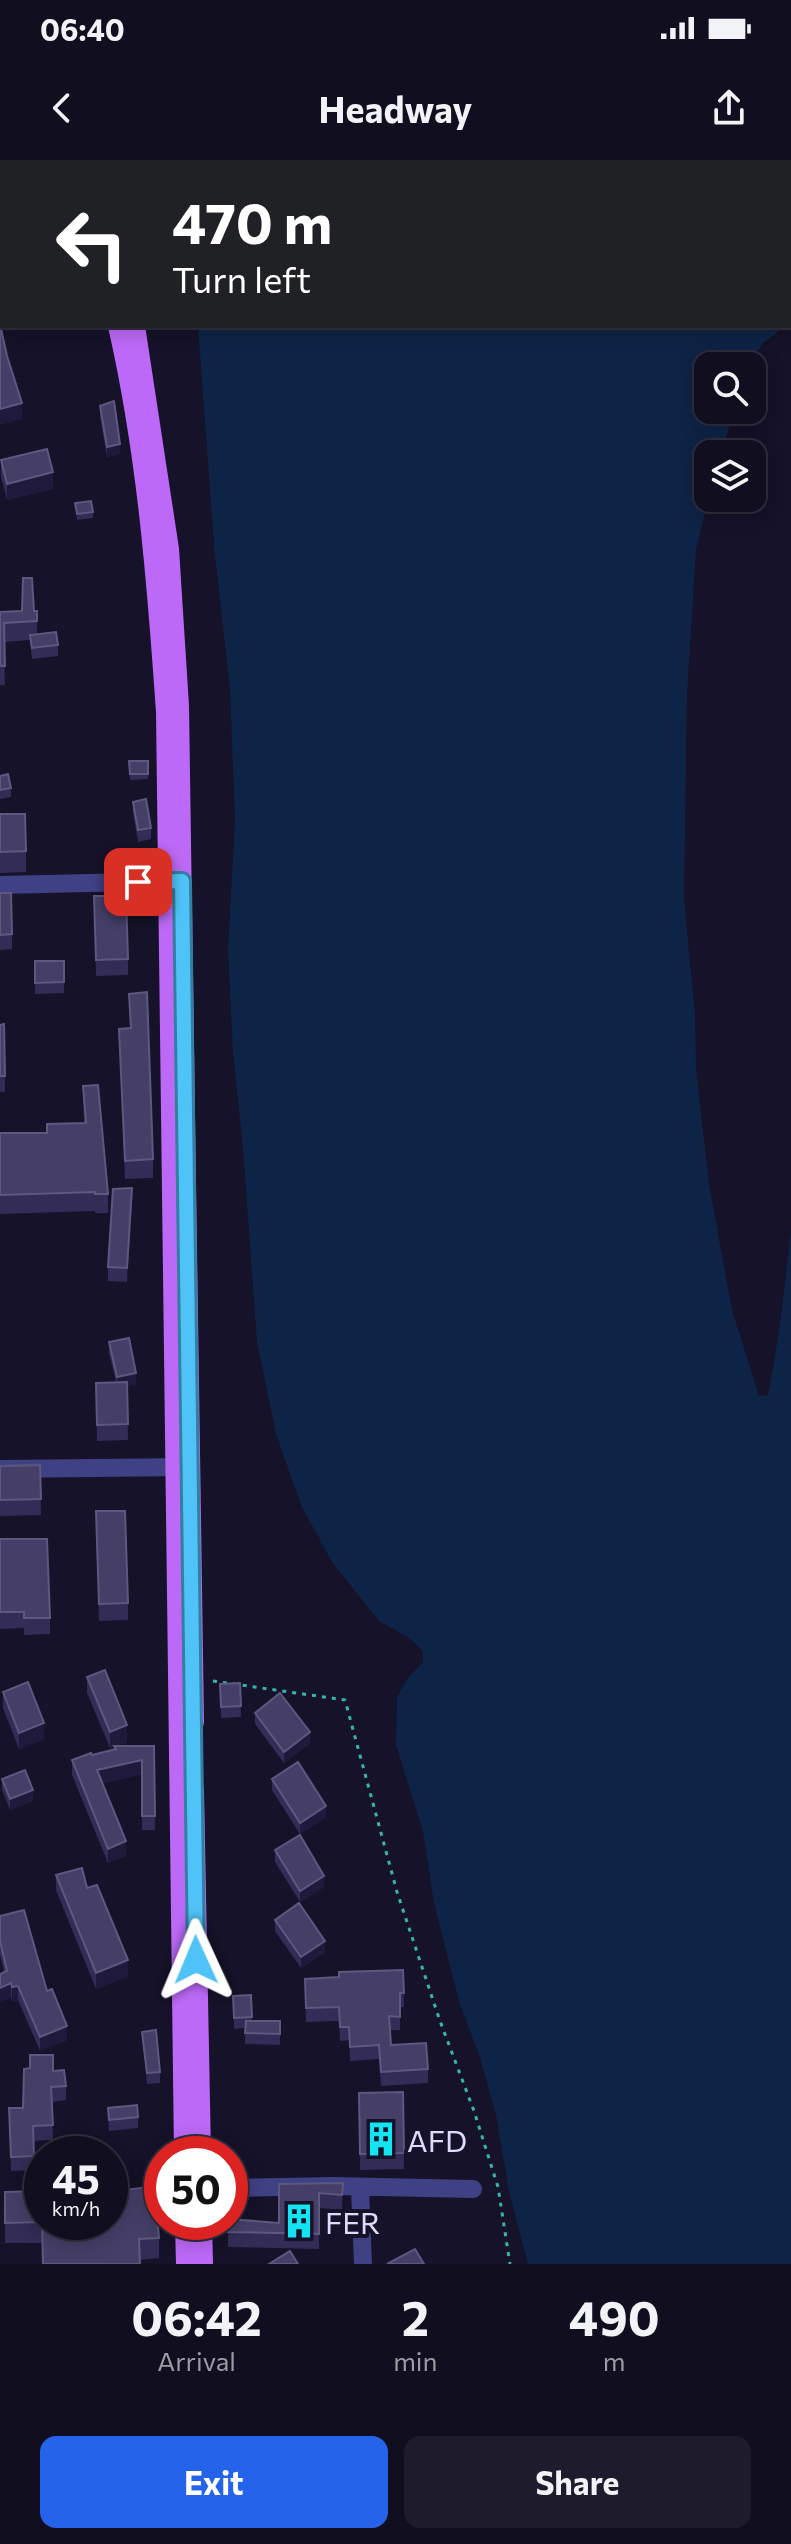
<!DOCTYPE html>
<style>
body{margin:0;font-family:Commissioner,sans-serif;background:#1e1c2c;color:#f1f3f6;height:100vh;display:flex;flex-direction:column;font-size:30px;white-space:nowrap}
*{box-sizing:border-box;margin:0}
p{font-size:26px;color:#9c9ca4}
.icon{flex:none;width:44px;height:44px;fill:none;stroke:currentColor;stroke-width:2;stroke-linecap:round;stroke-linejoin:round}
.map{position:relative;height:2104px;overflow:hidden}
.drawer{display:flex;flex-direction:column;background:#100e1f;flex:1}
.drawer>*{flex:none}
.guide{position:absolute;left:0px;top:0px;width:792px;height:168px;box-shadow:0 4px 20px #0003,0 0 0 2px #302e3d;background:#202124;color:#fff;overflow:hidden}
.controls{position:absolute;left:694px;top:192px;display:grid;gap:16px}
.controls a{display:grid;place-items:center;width:72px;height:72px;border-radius:16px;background:#100e1f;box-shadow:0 4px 20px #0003,0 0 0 2px #302e3d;font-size:40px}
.speed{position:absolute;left:24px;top:1976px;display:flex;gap:16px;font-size:40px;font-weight:700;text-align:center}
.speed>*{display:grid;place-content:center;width:104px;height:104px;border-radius:50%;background:#100e1f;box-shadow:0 4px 20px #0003,0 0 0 2px #302e3d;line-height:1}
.speed small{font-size:20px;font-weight:400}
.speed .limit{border:12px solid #d22;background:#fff;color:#111}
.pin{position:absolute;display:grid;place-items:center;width:68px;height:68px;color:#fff;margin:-34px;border-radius:16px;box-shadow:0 4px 12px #0006}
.me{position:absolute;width:88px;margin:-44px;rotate:359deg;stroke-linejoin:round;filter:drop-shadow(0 0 6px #0008)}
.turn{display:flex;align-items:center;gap:28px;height:168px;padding:0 40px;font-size:36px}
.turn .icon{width:104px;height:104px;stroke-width:2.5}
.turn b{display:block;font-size:56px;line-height:68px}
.eta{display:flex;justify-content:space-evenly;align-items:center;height:136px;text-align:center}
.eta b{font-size:48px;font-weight:700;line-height:56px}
.cta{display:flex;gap:16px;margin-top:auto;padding:16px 40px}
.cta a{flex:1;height:92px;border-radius:16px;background:#2563eb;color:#fff;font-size:32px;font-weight:700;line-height:92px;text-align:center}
.cta a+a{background:#1e1c2c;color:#f1f3f6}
.status{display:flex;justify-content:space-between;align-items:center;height:56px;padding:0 40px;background:#100e1f;direction:ltr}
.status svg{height:22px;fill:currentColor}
header{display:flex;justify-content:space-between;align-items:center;height:104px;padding:0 40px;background:#100e1f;font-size:36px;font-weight:700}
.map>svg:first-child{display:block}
.water{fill:#0e2446}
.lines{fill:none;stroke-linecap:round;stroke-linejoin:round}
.path{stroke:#37b5a9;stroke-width:3;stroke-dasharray:4 6;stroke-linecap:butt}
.minor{stroke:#404085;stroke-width:18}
.major{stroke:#bc69f7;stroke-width:20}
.wall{fill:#332c56}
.shaded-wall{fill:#1f1a3c}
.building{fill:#453f68;stroke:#5d587f;stroke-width:2}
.route-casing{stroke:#337fa1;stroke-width:20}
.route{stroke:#4fc3f7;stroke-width:14}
.labels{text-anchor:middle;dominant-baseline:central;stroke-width:8;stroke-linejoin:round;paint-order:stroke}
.poi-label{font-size:30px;fill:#dedcfd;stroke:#151229;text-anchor:start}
</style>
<div class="status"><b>06:40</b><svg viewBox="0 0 49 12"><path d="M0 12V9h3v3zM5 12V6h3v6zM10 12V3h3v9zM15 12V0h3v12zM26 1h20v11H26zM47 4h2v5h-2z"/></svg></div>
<header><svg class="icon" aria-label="back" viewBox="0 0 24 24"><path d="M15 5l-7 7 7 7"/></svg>Headway<svg class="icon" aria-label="share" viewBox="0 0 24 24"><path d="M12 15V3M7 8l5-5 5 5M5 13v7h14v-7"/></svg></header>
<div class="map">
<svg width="791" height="2104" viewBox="0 0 791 2104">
<rect width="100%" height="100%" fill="#151229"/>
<path class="water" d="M171 0H791V164L790 2Z
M198 166H786L764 182 747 206H708V250H735L720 294H708L709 338 696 389 687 535 684 738 695 854 696 909 709 1024 732 1150 759 1236 768 1235C779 1181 785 1124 791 1069V2104H528L509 2031 496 1955 480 1897 460 1845 434 1743 423 1671 396 1585 397 1537 408 1518 423 1502V1492L411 1479 379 1461 332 1402 302 1347 276 1274 257 1182 243 988 233 892 228 790 235 660 230 529 214 385Z"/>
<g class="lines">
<path class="path" d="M213 1521 345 1540 397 1732 440 1861 474 1951 498 2027 510 2104"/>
<path class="minor" d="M0 725 180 721
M0 1309 189 1307
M230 2028 334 2026 473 2029
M360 2028 363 2104"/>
<path class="major" d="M45 0 49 2
M75 0 76 2
M93 0V2
M118 166C147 293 157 422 166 552L184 1994
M135 166 169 389 179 546 194 1562
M194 1630 201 1994
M185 2062 186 2104
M202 2062 203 2104"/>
</g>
<path class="wall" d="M100 246 120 294 107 297 100 256Z
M1 300 53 329 7 340 1 317Z
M75 343 93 352V358L77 360Z
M37 451V474L58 485V496L32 499 30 480 4 482 5 525H0V452Z
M129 601H148V619L130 620Z
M0 616 11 628V637L0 639Z
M133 642 151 668V679L138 682 133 653Z
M0 654 26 691V712L0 713Z
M0 733 12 774V789L0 790Z
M94 736 128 799V815L96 816Z
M35 801H64V833L35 834Z
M129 834 153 999V1018L125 1019 119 869 130 868Z
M4 864 5 932H0V865Z
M83 926 108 1034V1053H95V1051L0 1054V973H47L84 963Z
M132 1042 127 1122 108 1121V1107Z
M109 1182 136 1224 127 1226 128 1280 97 1281 96 1223 116 1222 109 1193Z
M40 1305 41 1355 0 1356V1306Z
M96 1368 128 1443V1460L99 1461Z
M0 1379 50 1458V1474L24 1475V1468L0 1469Z
M87 1517 127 1582 117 1586H154L155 1670H142V1614L103 1623 126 1696 108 1703 72 1615V1600L114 1590V1587L110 1588 87 1533Z
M240 1523 241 1557 221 1558 220 1524Z
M3 1532 44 1579 19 1589 3 1548Z
M255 1553 310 1583 284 1603 255 1564Z
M2 1619 33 1641 10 1650 2 1630Z
M272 1619 326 1657 300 1674 272 1630Z
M275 1690 324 1727 300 1742 275 1702Z
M56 1715 87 1728 128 1816 96 1829 56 1730Z
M0 1756 47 1831 67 1880 40 1891 18 1840 12 1841 11 1837 0 1842V1814L4 1812 0 1795Z
M275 1760 325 1792 301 1808 275 1771Z
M403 1810 404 1847H400V1870H390L391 1885 428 1909V1923L381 1926 379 1899 350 1901 349 1880 340 1881 339 1861 306 1862 305 1819 339 1817Z
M233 1836 252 1857V1861H280V1885L245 1884V1868L234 1869Z
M142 1872 160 1912V1923L147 1924Z
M53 1911 66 1926V1940L52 1942 53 1980 33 1981 34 2010 11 2011 9 1948H23Z
M403 1932 404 2009 360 2010 359 1933Z
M108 1948 138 1957V1968L109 1971Z
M343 2023 342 2050 319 2048V2089L228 2087V2072L279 2063V2024Z
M116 2031 149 2044 159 2078V2098L139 2100 42 2083H5V2032L42 2062 116 2043Z"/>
<path class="shaded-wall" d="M0 72H2V88H0Z
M2 124V141H0V125Z
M22 243V259L0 265V249Z
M120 284V294L107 297V287Z
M53 312V329L7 340V324Z
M132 1028V1042L127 1122V1108Z
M136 1213V1224L117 1228V1217Z
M44 1563V1579L19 1589V1573Z
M127 1565V1582L110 1588V1572Z
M310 1572V1583L284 1603V1592Z
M142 1600V1614L97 1624V1610Z
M33 1630V1641L10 1650V1639Z
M326 1646V1657L300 1674V1663Z
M126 1681V1696L108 1703V1689Z
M324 1716V1727L300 1742V1731Z
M325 1781V1792L301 1808V1797Z
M128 1800V1816L96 1829V1813Z
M11 1823V1837L0 1842V1828Z
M18 1826V1840L12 1841V1827Z
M67 1866V1880L40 1891V1877Z"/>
<path class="building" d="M0 33H2V72H0Z
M2 102V124L0 125V103Z
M0 164 7 196 22 243 0 249Z
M114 241 120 284 107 287 100 246Z
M47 289 53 312 7 324 1 300Z
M91 341 93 352 77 354 75 343Z
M23 418H32L34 451H37V461L4 463 5 506H0V452L22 451Z
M56 472 58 485 32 488 30 475Z
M129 601H148V614H130Z
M8 614 11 628 0 630V616Z
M146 639 151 668 138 670 133 642Z
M0 654H25L26 691 0 692Z
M0 733H11L12 774 0 775Z
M94 736H126L128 799 96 800Z
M35 801H64V822L35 823Z
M147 832 153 999 125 1001 119 869 131 868 129 834Z
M4 864 5 916H0V865Z
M98 925 108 1034H95V1032L0 1035V973H47V964L86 963 83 926Z
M132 1028 127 1108 108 1107 113 1029Z
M129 1178 136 1213 117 1217 109 1182Z
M127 1222 128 1264 97 1265 96 1223Z
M40 1305 41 1339 0 1340V1306Z
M96 1351H125L128 1443 99 1444Z
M0 1379H47L50 1458H24V1452H0Z
M105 1510 127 1565 110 1572 87 1517Z
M28 1522 44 1563 19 1573 3 1532Z
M240 1523 241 1546 221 1547 220 1524Z
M280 1533 310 1572 284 1592 255 1553Z
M114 1586H154L155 1656H142V1600L97 1610 126 1681 108 1689 72 1600 91 1593 92 1595 116 1589Z
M298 1602 326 1646 300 1663 272 1619Z
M25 1610 33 1630 10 1639 2 1619Z
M300 1675 324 1716 300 1731 275 1690Z
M82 1708 87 1728 97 1725 128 1800 96 1813 56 1715Z
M299 1743 325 1781 301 1797 275 1760Z
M24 1750 47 1831 52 1829 67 1866 40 1877 18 1826 12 1827 11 1823 0 1828V1814L7 1811 0 1781V1756Z
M403 1810 404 1833H400V1857L389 1856 391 1885 426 1883 428 1909 381 1912 379 1885 350 1887 349 1867H340L339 1847 306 1848 305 1819 339 1817V1812Z
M251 1835 252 1857 234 1858 233 1836Z
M246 1861H280V1874L245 1873Z
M156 1870 160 1912 147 1913 142 1872Z
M30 1895H53V1911L64 1910 66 1926 51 1927 53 1965 33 1966 34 1996 11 1997 9 1948H23L24 1909 30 1908Z
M403 1932 404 1993 360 1994 359 1933Z
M137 1945 138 1957 109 1960 108 1948Z
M343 2023 342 2035 319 2033V2074L228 2072 230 2059 279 2063V2024Z
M148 2027 149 2044H156L159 2078 139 2079 140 2104H43L42 2062 5 2063V2032L42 2031V2062H110V2043H117L116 2031Z
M415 2089 424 2104H387Z
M290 2091 298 2104H269Z"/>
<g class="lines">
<g class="route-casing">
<path id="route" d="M138 722 182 721 196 1800"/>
</g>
<use href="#route" class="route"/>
</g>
<defs>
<g id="building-bare" transform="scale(2.76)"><path d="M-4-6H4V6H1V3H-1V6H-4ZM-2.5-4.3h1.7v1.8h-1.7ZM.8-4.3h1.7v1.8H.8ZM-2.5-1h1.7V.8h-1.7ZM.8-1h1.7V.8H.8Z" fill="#13e4f2" stroke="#151229" stroke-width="2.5" paint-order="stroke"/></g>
</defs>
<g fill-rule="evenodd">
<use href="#building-bare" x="381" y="1979"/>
<use href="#building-bare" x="299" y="2061"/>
</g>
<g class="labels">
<g class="poi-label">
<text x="407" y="1979">AFD</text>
<text x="325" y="2061">FER</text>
</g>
</g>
</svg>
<div class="controls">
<a><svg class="icon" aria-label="search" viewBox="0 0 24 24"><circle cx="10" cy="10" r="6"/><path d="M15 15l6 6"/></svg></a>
<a><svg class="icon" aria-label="layers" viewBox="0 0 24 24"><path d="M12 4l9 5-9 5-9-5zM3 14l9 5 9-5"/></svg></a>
</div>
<div class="speed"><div>45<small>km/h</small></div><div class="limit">50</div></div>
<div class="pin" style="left:138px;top:722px;background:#d93025"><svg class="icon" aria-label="arrive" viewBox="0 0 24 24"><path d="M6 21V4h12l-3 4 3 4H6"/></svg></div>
<svg class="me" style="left:196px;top:1800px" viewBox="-20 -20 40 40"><path d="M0-17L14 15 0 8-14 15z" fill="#4fc3f7" stroke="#fff" stroke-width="4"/></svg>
<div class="guide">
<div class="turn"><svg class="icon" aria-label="left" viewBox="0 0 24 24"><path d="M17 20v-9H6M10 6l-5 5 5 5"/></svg><div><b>470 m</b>Turn left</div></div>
</div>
</div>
<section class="drawer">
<div class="eta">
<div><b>06:42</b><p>Arrival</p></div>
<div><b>2</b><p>min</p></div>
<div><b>490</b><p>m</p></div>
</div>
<div class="cta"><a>Exit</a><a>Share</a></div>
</section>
